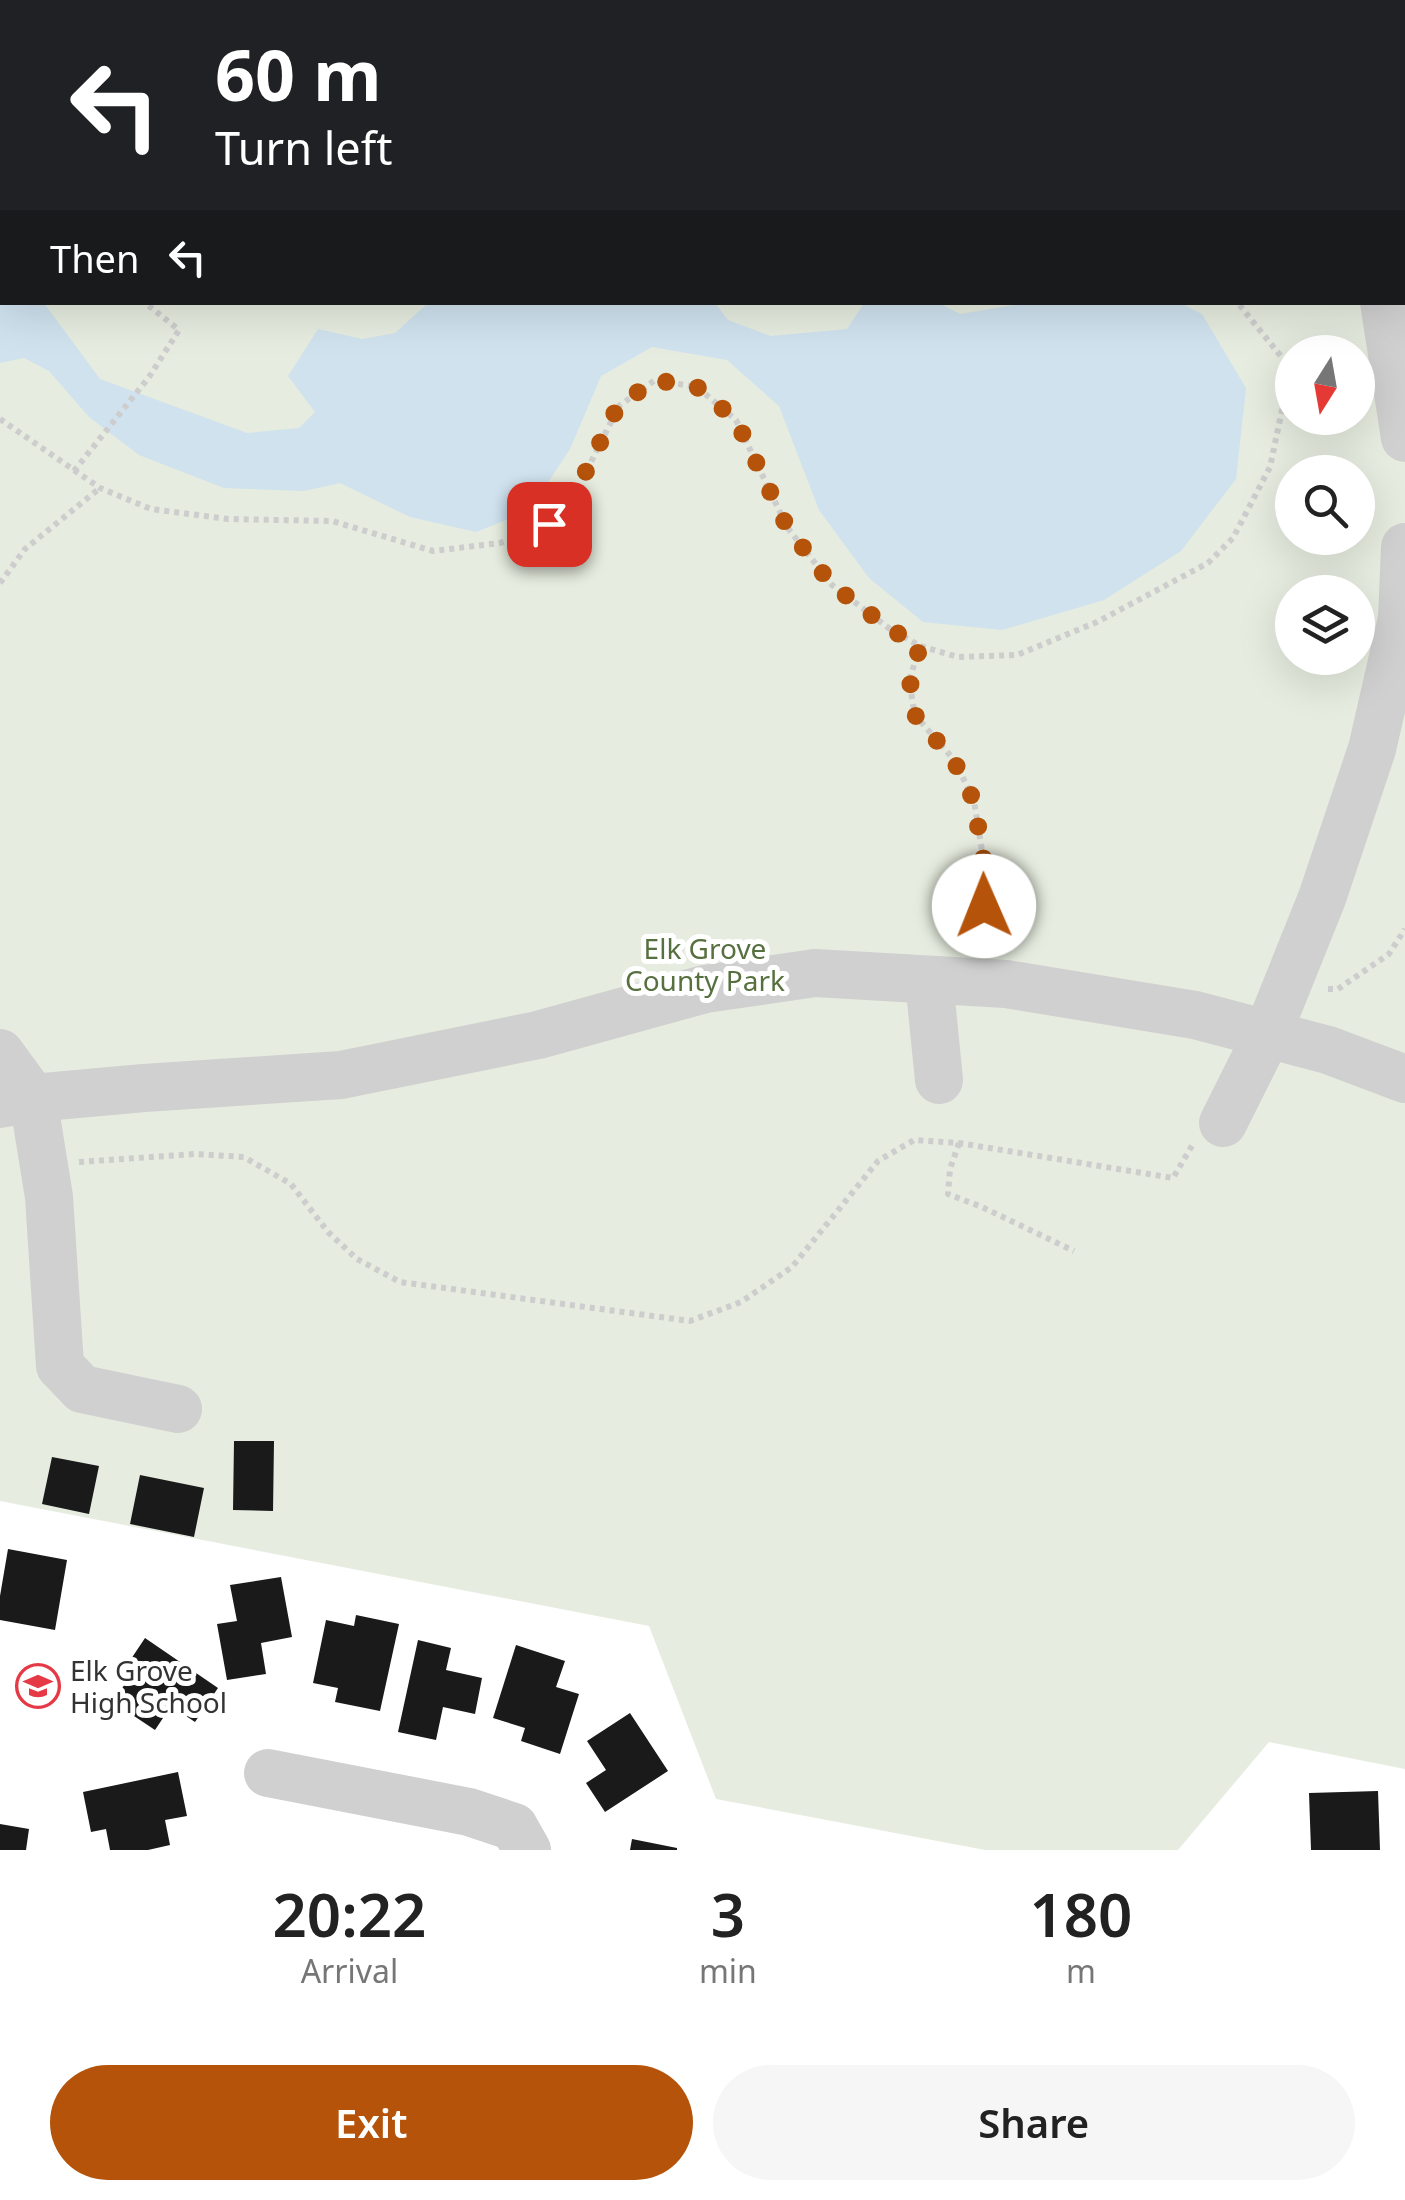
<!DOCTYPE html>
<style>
body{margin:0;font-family:"Noto Sans",sans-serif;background:#f6f6f6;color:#222;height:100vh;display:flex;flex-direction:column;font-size:38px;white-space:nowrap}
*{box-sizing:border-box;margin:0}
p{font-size:32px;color:#767676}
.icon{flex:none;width:55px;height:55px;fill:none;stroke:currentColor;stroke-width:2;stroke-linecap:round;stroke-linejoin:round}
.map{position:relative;height:1850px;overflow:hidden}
.side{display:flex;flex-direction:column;background:#fff;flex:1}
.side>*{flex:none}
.top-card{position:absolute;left:0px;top:0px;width:1405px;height:305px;box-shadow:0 10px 40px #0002;background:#202124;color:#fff;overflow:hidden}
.needle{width:65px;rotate:191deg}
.tools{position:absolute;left:1275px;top:335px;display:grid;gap:20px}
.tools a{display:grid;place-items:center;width:100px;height:100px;border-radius:50%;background:#fff;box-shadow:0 10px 40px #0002;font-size:50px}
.pin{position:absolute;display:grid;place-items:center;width:85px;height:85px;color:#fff;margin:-42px;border-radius:20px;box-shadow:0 5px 15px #0006}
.me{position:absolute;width:110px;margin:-55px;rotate:359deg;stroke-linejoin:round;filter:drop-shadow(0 0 8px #0008)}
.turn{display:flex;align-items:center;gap:35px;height:210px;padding:0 50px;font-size:45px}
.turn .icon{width:130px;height:130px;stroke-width:2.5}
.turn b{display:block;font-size:70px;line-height:85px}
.then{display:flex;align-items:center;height:95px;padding:0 50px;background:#0003;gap:20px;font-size:38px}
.eta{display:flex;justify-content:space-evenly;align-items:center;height:170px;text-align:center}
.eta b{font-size:60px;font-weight:600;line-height:70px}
.primary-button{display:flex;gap:20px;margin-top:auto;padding:20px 50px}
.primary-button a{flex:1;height:115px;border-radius:60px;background:#b45309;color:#fff;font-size:40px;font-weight:600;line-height:115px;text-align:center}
.primary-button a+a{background:#f6f6f6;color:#222}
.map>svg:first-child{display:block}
.green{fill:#e6ecdf;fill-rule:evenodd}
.water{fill:#cfe2ee}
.building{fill:#1a1a1a}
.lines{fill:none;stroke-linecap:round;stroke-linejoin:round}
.path{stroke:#cdcdcd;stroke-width:6;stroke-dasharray:5 5;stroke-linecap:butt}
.minor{stroke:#d0d0d0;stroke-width:48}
.route{stroke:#b45309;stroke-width:18;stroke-dasharray:0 32.4}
.labels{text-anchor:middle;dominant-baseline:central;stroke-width:10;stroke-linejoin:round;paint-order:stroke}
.park-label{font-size:28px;fill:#56703f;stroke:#fff}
.poi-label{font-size:28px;fill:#333;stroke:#fff;text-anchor:start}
</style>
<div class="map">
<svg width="1405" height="1850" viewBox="0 0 1405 1850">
<rect width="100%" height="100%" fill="#fff"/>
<path class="green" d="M0 0H1405V1769L1269 1742 1178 1850H985L716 1799 649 1626 0 1501ZM2 2H1402V302H2ZM1292 352H1358V418H1292ZM1292 472H1358V538H1292ZM1292 592H1358V658H1292Z"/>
<path class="water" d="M0 29H2V302L44 303 100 379 247 433 299 428 315 412 288 376 318 329 362 339 395 333 428 303H715L728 320 771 336 847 329 864 303H939L960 314 1026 303 1178 302 1202 314 1246 388 1236 479 1181 551 1104 600 1002 630 923 622 869 578 819 510 779 406 727 360 652 347 601 376 570 449 529 511 476 532 410 517 340 483 304 491 224 488 139 455 89 417 49 371 24 358 0 363Z"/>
<path class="building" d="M234 1441H274L273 1511 233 1510Z
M52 1457 99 1466 89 1514 42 1504Z
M140 1475 204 1488 194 1537 130 1524Z
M8 1549 67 1560 55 1630 0 1620V1596Z
M281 1577 292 1637 261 1643 266 1674 227 1680 217 1624 237 1621 230 1585Z
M356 1615 399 1624 380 1711 335 1702 338 1688 313 1683 326 1620 354 1626Z
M145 1638 218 1688 195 1722 171 1706 155 1730 113 1702 132 1673 125 1668Z
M418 1640 451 1648 446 1670 482 1678 475 1714 443 1707 436 1740 398 1732Z
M516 1645 565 1661 556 1687 579 1694 560 1754 521 1741 525 1728 493 1718Z
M630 1713 668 1771 605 1812 586 1783 606 1770 587 1741Z
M178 1772 187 1816 165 1820 170 1845 148 1850H110L106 1829 91 1832 83 1792Z
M1378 1791 1380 1850H1311L1309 1793Z
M0 1824 29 1829 26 1850H0Z
M632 1839 677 1848V1850H630Z"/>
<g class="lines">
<path class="path" d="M164 0 174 2
M902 0 904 2
M102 2 133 0
M422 2V0
M0 7H2
M0 419 100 488 151 509 228 519 332 521 433 551 500 543 549 524 572 500 619 406 655 380 697 387 736 420 787 527 832 585 890 629 920 646 958 657 1017 655 1097 622 1208 563 1233 538 1270 467 1286 391 1284 360 1237 302
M74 471 149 377 179 330 144 302
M0 583 25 549 100 488
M920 646 909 681 915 715 955 761 974 801 985 869 983 948
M1328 989H1338L1389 954 1405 929
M959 1143 950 1169 948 1194 982 1207 1074 1251
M79 1162 195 1154 244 1157 291 1184 328 1232 357 1259 400 1282 690 1321 741 1302 792 1267 878 1161 914 1140 959 1143 1173 1178 1193 1144"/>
<path class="minor" d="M1282 0 1283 2
M1105 2 1108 0
M1384 302 1405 438
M929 980 939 1080
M0 1053 33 1098 49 1197 60 1366 82 1389 178 1409
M0 1104 33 1098 144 1088 341 1075 538 1035 705 989 815 973 1006 984 1195 1015 1328 1050 1405 1079
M1223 1123 1267 1035 1322 898 1372 749 1402 618 1405 547
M268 1773 469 1812 514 1827 527 1850"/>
</g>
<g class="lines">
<path class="route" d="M549 524 572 500 618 406 655 380 697 387 736 420 787 527 832 585 890 629 920 646 910 681 915 715 954 761 974 801 985 869 984 906"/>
</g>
<defs>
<g id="school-ring" transform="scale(2.25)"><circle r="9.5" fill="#fff" stroke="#e63946" stroke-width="1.5"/><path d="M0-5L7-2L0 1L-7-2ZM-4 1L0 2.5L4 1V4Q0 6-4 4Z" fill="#e63946"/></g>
</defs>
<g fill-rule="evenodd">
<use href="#school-ring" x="38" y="1686"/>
</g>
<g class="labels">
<g class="park-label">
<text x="705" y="948">Elk Grove<tspan x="705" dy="32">County Park</tspan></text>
</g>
<g class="poi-label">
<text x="70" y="1670">Elk Grove<tspan x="70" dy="32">High School</tspan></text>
</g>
</g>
</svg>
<div class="tools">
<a><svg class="needle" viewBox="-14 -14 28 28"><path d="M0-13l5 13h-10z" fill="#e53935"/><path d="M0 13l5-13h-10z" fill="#767676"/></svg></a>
<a><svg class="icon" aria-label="search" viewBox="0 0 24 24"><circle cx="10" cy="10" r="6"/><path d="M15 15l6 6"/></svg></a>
<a><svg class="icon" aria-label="layers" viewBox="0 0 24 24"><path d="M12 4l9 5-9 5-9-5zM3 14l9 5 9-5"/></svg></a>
</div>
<div class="pin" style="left:549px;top:524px;background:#d93025"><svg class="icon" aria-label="arrive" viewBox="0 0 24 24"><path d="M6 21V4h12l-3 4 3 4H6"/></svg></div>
<svg class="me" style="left:984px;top:906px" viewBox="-20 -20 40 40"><circle r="19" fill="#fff"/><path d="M0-13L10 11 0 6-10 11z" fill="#b45309"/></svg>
<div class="top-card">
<div class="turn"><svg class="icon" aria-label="left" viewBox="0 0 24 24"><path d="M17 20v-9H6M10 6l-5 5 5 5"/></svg><div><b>60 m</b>Turn left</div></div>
<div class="then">Then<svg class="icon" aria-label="left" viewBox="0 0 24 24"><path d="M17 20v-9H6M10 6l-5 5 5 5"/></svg></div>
</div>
</div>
<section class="side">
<div class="eta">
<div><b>20:22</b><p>Arrival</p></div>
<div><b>3</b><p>min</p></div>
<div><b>180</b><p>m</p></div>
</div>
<div class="primary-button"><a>Exit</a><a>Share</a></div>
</section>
